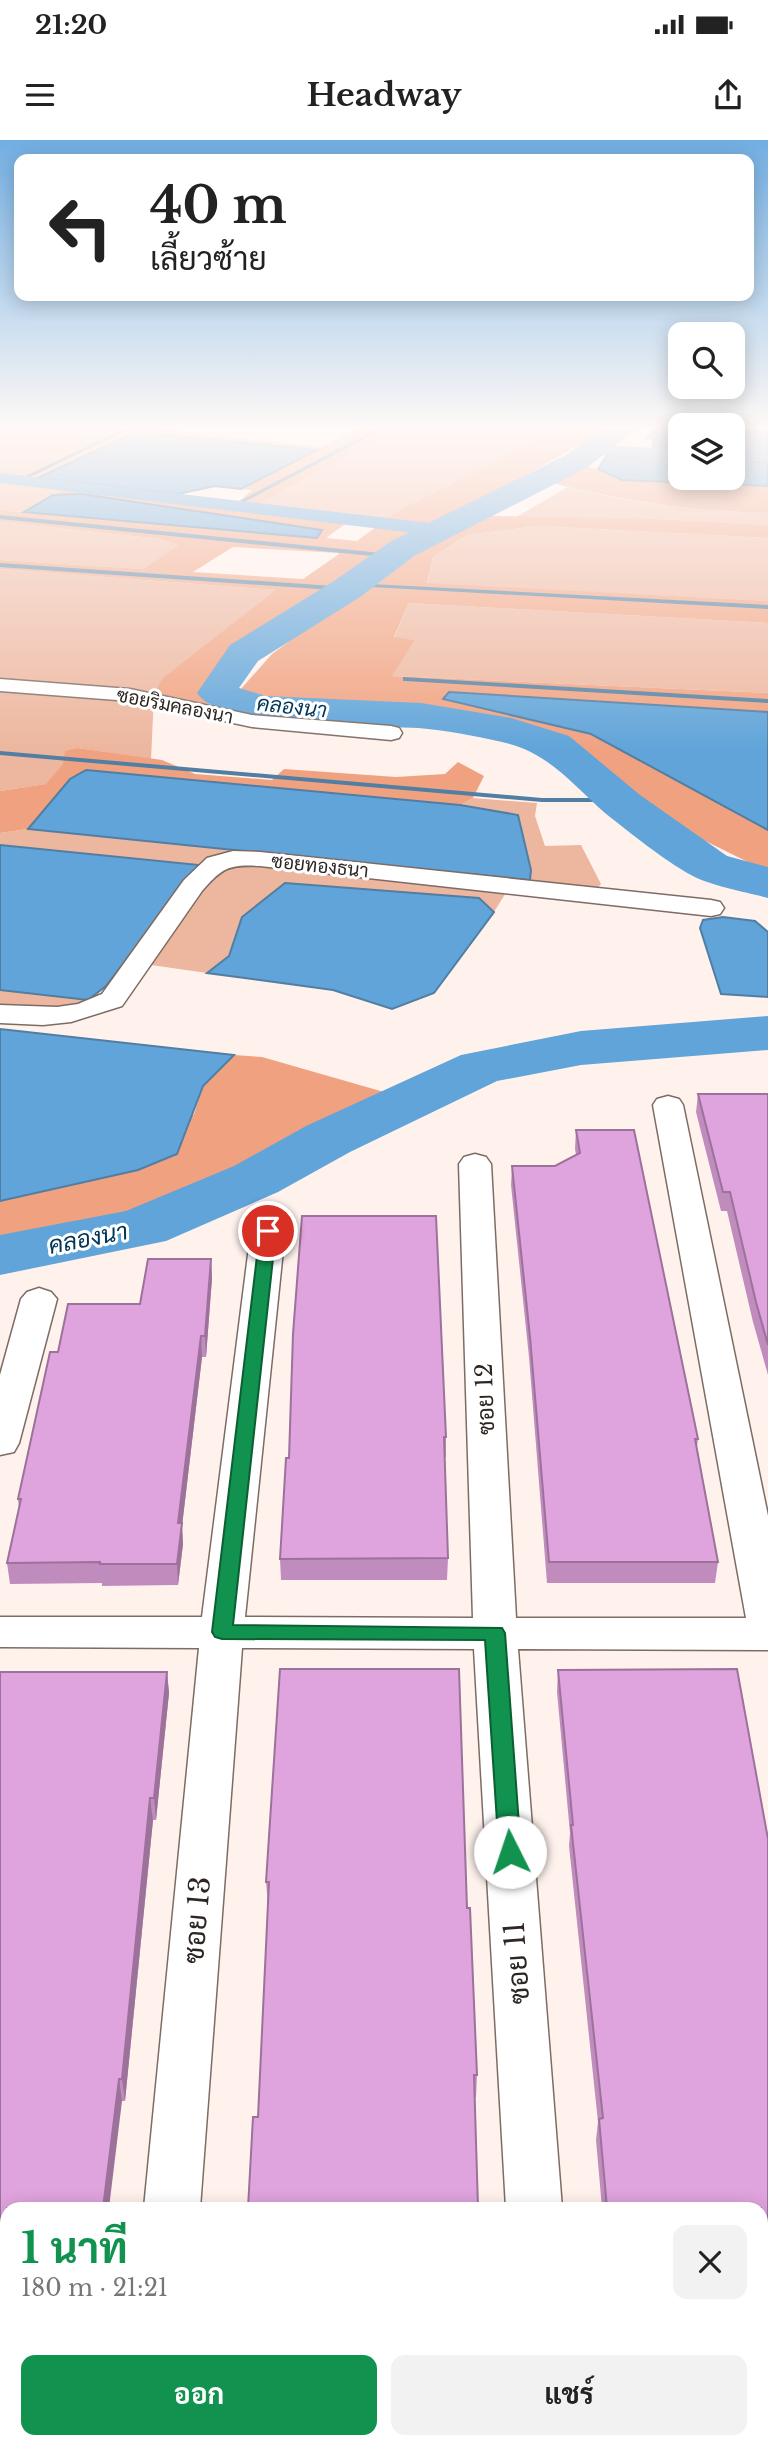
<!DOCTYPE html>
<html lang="th">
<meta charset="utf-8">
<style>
body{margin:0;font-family:"Libre Baskerville",Sarabun,serif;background:#f2f2f2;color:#222;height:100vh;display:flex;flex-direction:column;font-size:26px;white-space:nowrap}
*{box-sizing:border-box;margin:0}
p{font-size:23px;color:#767676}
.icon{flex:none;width:38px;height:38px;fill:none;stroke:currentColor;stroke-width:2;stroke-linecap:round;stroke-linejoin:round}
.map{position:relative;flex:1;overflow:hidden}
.side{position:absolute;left:0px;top:2062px;width:768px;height:247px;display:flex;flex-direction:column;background:#fff;border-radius:21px 21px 0 0;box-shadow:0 4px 18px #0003}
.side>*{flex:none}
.hud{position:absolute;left:14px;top:14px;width:740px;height:147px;border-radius:14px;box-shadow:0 4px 18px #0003;background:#fff;color:#222;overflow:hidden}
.controls{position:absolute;left:668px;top:182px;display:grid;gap:14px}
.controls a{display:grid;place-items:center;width:77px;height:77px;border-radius:14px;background:#fff;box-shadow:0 4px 18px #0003;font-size:35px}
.pin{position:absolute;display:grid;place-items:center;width:60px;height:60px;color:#fff;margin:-30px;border:4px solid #fff;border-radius:50%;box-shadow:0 2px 7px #0007}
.me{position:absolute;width:77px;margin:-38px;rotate:356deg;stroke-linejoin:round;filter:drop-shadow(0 0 5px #0008)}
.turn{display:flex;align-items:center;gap:24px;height:147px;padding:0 21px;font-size:32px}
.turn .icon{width:91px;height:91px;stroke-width:2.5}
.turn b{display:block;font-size:49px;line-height:60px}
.round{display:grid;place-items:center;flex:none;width:74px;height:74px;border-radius:14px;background:#f2f2f2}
.head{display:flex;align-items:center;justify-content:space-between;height:119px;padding:0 21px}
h1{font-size:42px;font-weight:700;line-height:52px;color:#11924f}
.button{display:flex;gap:14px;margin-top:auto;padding:14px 21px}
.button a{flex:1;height:80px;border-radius:14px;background:#11924f;color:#fff;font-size:28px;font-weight:700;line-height:80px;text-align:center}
.button a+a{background:#f2f2f2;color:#222}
.status{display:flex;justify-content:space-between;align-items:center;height:49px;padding:0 35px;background:#fff;direction:ltr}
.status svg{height:19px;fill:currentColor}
header{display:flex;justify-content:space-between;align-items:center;height:91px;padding:0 21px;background:#fff;font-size:32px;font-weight:700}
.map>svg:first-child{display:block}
.green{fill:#edb69e}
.forest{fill:#f0a280;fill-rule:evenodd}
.water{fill:#60a4d9;stroke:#517ea2;stroke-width:2}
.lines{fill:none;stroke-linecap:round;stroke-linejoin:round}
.stream{fill:#517ea2;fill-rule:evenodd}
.canal{fill:#60a4d9;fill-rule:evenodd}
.river{fill:#60a4d9;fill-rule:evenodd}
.street-casing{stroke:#7d6c64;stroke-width:3}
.street{fill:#fff;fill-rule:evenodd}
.wall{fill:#c08cbe}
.shaded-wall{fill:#9c729b}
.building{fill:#dfa3dd;stroke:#9c729b;stroke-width:2}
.route{fill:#11924f;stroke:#0b5f33;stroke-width:2}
.labels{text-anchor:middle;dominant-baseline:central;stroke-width:6;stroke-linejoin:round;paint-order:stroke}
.far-street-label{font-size:19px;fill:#2d2622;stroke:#fff}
.far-water-label{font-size:21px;font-style:italic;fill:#003658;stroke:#fff}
.street-label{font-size:23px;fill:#2d2622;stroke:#fff}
.water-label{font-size:24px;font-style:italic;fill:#003658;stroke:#fff}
.near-street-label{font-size:28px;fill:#2d2622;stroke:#fff}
</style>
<div class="status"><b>21:20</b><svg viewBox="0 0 49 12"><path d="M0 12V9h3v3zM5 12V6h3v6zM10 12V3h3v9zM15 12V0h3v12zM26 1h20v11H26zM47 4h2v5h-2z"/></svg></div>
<header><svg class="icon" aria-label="menu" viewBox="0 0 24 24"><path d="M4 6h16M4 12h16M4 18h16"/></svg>Headway<svg class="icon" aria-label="share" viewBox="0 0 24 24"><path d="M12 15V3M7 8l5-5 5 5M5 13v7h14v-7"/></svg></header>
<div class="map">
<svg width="768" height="2307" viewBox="0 0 768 2307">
<rect width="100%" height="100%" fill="#fff2ed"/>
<path class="green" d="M0 288H149L323 307 317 310 135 292 26 344 62 349 24 372 0 370Z
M398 288H557L396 372 375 388 242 371Z
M568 347C634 364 700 371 768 373V385L638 378 516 377Z
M0 382 161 399 180 405 143 429 0 420Z
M538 386 768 398V461L427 444 433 417 467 395Z
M0 429 277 450 154 555 151 619 78 608 47 644 0 651Z
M409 463 768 483V553L391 536 415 500 394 498Z
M473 658 537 663 535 676 545 706 581 705 601 744 588 759 507 751 494 772 479 758 242 777 229 816 207 833 151 825 197 757 226 729 0 705V693L28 689 530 740 518 675 460 665Z
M0 850 88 860C69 876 24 869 0 867Z"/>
<path class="forest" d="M359 288H398L243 372 345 384 326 398 357 401 396 372 557 288H609L327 448 224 519 206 543V557L211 568 154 554 163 538 276 450 0 429V420L143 429 179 405 161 399 0 382V370L317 398 321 390 82 355H53L61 349 25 345 38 338 178 354 168 356 236 364 252 350 241 349ZM233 407 338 413 339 414 303 439 193 432Z
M605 307 681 310V318L594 314Z
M583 326 598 329 622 340 768 346V373C693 371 625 362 553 343L559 334Z
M485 376 638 378 768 385V398L538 386 467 395 433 417 427 443 768 461V483L409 463 394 497 415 500 392 536 768 553V572L449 552 444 559 591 594 768 690V732L669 683 568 610 484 581 362 566 283 563 239 551 272 514 422 404Z
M78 608 162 620 195 634 272 640 284 629 396 637 445 634 458 622 484 636 473 658 460 665 87 630 70 639 28 689 0 693V651L46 644 63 624 65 611Z
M234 915 262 917 391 954 319 993 125 1082 0 1102V1061L138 1030 194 974 203 946Z"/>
<path class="water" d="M733 288H768V313L733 312Z
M655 289H681V310L652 309 654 299 647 298Z
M135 292 317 310 241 349 215 346 178 354 38 338Z
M607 315 681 318V338H733V321L768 322V346L622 340 598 329Z
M82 354 322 390 317 398 24 372 53 355Z
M449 552 768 572V690L591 594 443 559Z
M86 630 460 665 518 675 531 730 530 740 28 689 70 639Z
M0 705 199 725 106 846 88 860 0 850Z
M285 743 479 758 494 772 434 853 392 869 333 850 207 833 229 816 242 777Z
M723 777 755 781 768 792V857L721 854 700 788 703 780Z
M0 889 234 915 203 946 177 1014 138 1030 0 1061Z"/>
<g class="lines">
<path class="stream" d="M125 288H132L22 341 17 340Z
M378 288H385L235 367 230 366Z
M0 375 392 414 395 416 392 418 0 379Z
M0 423 347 447 350 449 347 451 0 427Z
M352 443 768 465V469L354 446 352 445Z
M403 537 768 559V563L406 541H403Z
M0 611 542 658H618L622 660 618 662H542L0 615Z"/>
<path class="canal" d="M591 305 681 309V319L585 314 582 310 585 306Z
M733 311 768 312V322L733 321Z
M0 333 439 384 449 390 439 396 0 343Z"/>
<path class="river" d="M604 288H637L588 327 414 416 360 457 258 521 239 548 266 556 421 563 511 578 569 596 640 655 727 716 768 727V758C746 752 711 746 691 735 665 721 629 692 605 673 571 643 548 612 502 602 475 596 445 590 418 588 371 586 223 591 197 553L230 505 334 441 390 402 566 315Z
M768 876V910L581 925 497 941 350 1012 278 1052 166 1101 0 1135V1095L126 1071 234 1026 306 986 461 915 581 891Z"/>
<g class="street-casing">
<path id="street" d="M0 539 130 549 252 575 391 586 399 588 402 593 399 598 391 600 252 587 130 561 0 551Z
M233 711 260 712 711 760 720 762 724 768 720 774 711 776 260 726C229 724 222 728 202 751L122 866 71 882 43 885 0 883V865L57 867 78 864 102 854 184 740 207 718Z
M668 956 679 959 683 965 768 1376V1510L518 1509 562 2068H506L474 1509 242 1508 200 2068H144L199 1508 0 1507V1477H202L251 1091 256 1084 268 1081 280 1084 285 1091 245 1477 473 1478 459 1024 464 1017 475 1014 486 1017 491 1024 516 1478H746L653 965 657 959Z
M39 1148 51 1152 57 1159 19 1303 14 1312 0 1315V1235L21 1159 27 1152Z
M120 2301H182V2307H120Z
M519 2301H581L582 2307H520Z"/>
</g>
<use href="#street" class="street"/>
</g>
<path class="wall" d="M698 954H768V1235L753 1182 727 1071H721L696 972Z
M576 990 698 1299 697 1307 718 1422 715 1443H547L529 1217 511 1045 512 1026H555L576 1015 575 1009Z
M211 1119 212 1138 206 1217H202L182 1386 183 1404 178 1445 102 1446V1443L10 1444 7 1423 19 1369 18 1359 58 1212 140 1164Z
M446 1297V1317H444L448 1418 447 1440H281L280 1419 289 1318Z
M558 1530 768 1699V2200L761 2201V2068H602L596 2000 598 1982 569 1706 570 1693 557 1552Z
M0 1532H167L169 1553 156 1680H153L125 1961H122L7 2068V2204H0Z
M266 1742 467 1768 477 1935 476 1957 258 1977 268 1764Z
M630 2301H761L768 2307H631Z"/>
<path class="shaded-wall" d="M211 1119 212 1138 206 1217 205 1196Z
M201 1196 202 1217 182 1386 183 1404 178 1445 177 1424 178 1383Z
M167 1532 169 1553 156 1680 154 1658Z
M150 1658 153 1680 125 1961 122 1939Z
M119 1939 122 1961 109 2068H103Z
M68 2301H74V2307H68Z"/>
<path class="building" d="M698 954H768V1205L756 1162 730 1052H723Z
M576 990H634L698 1299H695L718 1422H549L530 1197 512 1026H555L580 1013Z
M302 1076H436L446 1297H444L448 1418 280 1419 286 1318H289L293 1194Z
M148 1119H211L205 1196H201L178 1383H182L177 1424H100V1422L7 1423 21 1359H18L50 1212H58L68 1164H140Z
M280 1529H459L467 1768H470L477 1935H474L478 2068H248L253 1977H258L269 1742H266Z
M737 1529 768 1699V2179H761V2068H607L599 1979 603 1978 571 1685H573L558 1530Z
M0 1532H167L154 1658H150L122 1939H119L103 2068H7V2182H0Z
M0 2270H7V2301H68V2307H0Z
M761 2271H768V2307H636L635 2301H761Z
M232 2301H485L486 2307H232Z"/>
<linearGradient id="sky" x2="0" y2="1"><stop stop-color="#71aee2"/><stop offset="0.47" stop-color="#fff9f7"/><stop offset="1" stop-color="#fff9f7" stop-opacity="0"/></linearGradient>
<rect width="768" height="611" fill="url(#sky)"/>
<path class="route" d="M268 1087 276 1091 233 1485 502 1488 505 1493 521 1712 518 1719 510 1721 502 1719 499 1712 485 1500 222 1499 215 1497 212 1492 260 1091Z"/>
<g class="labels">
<g class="far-street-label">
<text transform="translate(175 566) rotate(11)">ซอยริมคลองนา</text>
<text transform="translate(320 726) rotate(6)">ซอยทองธนา</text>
</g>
<g class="far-water-label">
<text transform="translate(292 567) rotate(6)">คลองนา</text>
</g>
<g class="street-label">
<text transform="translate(485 1259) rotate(-92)">ซอย 12</text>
</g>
<g class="water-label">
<text transform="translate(88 1098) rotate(-11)">คลองนา</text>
</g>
<g class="near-street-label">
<text transform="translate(197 1780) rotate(-85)">ซอย 13</text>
<text transform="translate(517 1823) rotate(-94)">ซอย 11</text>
</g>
</g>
</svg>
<div class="controls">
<a><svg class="icon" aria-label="search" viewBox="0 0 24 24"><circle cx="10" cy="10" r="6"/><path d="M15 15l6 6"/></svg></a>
<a><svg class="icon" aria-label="layers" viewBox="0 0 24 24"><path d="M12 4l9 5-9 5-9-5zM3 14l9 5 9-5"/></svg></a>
</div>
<div class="pin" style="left:268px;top:1091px;background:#d93025"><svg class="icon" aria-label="arrive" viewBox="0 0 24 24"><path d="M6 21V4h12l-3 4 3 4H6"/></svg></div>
<svg class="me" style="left:510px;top:1712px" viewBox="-20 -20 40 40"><circle r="19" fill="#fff"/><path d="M0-13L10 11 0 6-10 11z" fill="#11924f"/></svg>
<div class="hud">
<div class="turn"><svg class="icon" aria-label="left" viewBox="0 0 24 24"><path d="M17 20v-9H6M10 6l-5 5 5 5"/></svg><div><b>40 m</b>เลี้ยวซ้าย</div></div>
</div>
<section class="side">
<div class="head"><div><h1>1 นาที</h1><p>180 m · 21:21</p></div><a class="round"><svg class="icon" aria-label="close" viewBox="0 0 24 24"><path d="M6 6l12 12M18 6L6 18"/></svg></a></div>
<div class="button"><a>ออก</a><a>แชร์</a></div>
</section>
</div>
